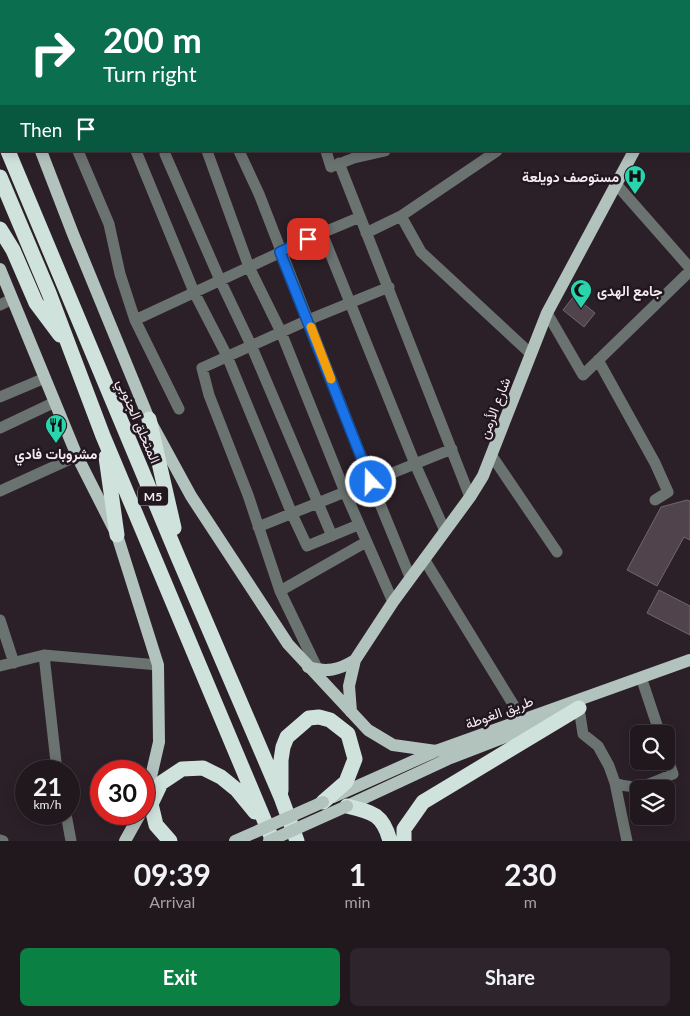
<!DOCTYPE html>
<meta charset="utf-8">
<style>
body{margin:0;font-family:Lato,Vazirmatn,sans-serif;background:#2d252b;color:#f1f3f6;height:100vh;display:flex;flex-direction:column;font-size:19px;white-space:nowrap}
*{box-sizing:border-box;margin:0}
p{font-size:16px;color:#a2a0a4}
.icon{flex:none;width:28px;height:28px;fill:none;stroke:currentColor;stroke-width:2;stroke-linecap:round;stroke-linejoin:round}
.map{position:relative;height:841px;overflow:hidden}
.drawer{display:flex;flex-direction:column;background:#21181e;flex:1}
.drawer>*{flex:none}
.banner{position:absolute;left:0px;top:0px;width:690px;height:152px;box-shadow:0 2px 12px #0003,0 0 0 1px #3e373c;background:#0b6e4f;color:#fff;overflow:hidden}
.tools{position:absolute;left:630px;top:725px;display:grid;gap:10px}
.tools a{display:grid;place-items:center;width:45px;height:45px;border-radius:8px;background:#21181e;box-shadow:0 2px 12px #0003,0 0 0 1px #3e373c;font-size:25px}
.speed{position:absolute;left:15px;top:760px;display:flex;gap:10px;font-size:25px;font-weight:700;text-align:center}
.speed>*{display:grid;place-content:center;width:65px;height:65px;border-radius:50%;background:#21181e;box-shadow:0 2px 12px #0003,0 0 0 1px #3e373c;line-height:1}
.speed small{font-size:12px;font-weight:400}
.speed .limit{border:8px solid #d22;background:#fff;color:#111}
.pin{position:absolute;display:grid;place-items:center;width:42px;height:42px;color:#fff;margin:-21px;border-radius:10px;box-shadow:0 2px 8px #0006}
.me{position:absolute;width:55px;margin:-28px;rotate:339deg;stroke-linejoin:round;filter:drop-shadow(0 0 4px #0008)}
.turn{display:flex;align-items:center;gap:18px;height:105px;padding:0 20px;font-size:22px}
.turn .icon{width:65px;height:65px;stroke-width:2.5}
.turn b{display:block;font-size:35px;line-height:42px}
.then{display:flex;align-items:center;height:48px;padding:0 20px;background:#0003;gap:10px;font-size:19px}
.eta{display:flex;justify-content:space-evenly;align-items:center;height:85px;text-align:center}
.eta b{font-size:30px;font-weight:700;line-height:35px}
.button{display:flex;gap:10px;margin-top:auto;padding:10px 20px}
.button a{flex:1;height:58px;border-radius:8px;background:#0b8043;color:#fff;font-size:20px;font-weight:700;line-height:58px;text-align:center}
.button a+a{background:#2d252b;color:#f1f3f6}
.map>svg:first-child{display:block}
.building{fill:#51434c;stroke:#73656e}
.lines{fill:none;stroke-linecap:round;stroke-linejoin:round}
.minor{stroke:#6b7370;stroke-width:11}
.major{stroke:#b2c2bd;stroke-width:12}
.highway{stroke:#cfe2db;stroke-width:15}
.major-bridge{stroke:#b2c2bd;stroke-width:12}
.route-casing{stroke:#114b97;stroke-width:12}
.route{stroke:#1a73e8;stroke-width:9}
.slow{stroke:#f59e0b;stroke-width:9}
.labels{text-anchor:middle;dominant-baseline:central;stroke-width:5;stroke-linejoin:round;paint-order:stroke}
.shield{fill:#22171f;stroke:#b4abb1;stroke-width:1}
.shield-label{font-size:12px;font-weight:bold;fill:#f3ebf0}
.poi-label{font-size:14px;font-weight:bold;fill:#f3ebf0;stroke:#22171f;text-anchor:end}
.street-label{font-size:14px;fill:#f3ebf0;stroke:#22171f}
</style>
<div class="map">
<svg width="690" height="841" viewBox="0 0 690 841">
<rect width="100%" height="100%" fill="#2c2028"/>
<path class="building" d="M574 296 595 313 584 327 563 310Z
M687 500 690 501V540L684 537 657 586 627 570 661 507Z
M659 590 690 606V635L647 613Z"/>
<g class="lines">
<path class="minor" d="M69 0 70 1
M111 0V1
M146 0V1
M191 0V1
M277 0 278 1
M300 0 301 1
M331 0V1
M446 0 447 1
M500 0 501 1
M534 0V1
M558 0V1
M583 0V1
M613 0V1
M640 0V1
M664 0V1
M677 1 679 0
M689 17 690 16
M78 151 109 224 120 274 135 320 179 409
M136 151 194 292 227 356 292 514 307 546 358 525
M207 151 249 267 281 332 345 492 393 602
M239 151 259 194 371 482 410 577
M326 151 331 167 354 158 385 151
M165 154 220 280 251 345 332 536
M339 163 470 497
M616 184 690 268
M401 216 421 252 531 354
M322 233 415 464 445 531
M366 233 401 216 497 151
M0 305 12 299
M547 313 583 375 690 271
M135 320 322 233 360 217
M598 360 655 463 668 492 655 500
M0 397 45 378
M0 428 55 402
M492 456 557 552
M0 491 77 456
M258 527 452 449
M424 559 516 709
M280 591 366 542
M0 620 14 663
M44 655 57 771
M0 666 44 655 158 665
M318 670 280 591 248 495 209 395 202 368 308 320 389 287
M643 683 660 734
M579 708 583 734 598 746 609 766 615 783 627 841
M615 783C638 792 652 783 673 774L666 754
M66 814 71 841
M0 840 3 841"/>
<path class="major" d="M0 28 1 31
M0 44 1 47
M689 73 690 71
M41 151 73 234 149 419 191 496 288 644 368 730 393 745 436 751
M0 269 77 456 117 535 158 665 159 742 144 807
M308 667C326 673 339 670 355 660
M351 712 349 686 355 660 393 602 470 497 483 476 547 313 634 151
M333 797 436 751 690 660
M347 806 448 759 552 719
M125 841 140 814"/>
<path class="highway" d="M0 130 1 133
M8 151 178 557 281 797 297 841
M0 177 49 293 103 436 273 841
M0 229 13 250 36 303 60 335
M149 419 174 528
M106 457 117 535
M281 791V760L283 747 287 737 309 718 319 717 330 720 348 734 355 759 346 782 323 802
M347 806C372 812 383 814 390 841
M170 841 156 825 151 804 161 783 182 769 203 768 221 777 237 790 255 812
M404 841V829L423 802 579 708"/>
<path class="major-bridge" d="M235 841 323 802
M269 841 347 806"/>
</g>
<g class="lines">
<g class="route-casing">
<path id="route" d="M308 239 280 252 371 482"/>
</g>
<use href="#route" class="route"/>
<path class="slow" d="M311 327 331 379"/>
</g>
<defs>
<g id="hospital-pin" transform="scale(1.125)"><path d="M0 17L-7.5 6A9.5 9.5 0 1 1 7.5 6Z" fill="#29d5ad" stroke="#22171f"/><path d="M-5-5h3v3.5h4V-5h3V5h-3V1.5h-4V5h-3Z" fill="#111"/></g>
<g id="mosque-pin" transform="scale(1.125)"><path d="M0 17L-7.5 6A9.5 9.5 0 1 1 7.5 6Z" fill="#29d5ad" stroke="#22171f"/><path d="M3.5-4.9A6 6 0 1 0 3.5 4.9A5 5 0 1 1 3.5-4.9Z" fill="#111"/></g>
<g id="restaurant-pin" transform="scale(1.125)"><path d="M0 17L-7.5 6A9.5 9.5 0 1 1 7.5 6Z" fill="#29d5ad" stroke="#22171f"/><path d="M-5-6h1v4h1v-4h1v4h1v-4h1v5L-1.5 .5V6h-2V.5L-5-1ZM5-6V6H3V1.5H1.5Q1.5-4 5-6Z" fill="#111"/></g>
</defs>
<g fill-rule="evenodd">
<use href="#hospital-pin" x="635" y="176"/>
<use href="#mosque-pin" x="581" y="290"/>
<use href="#restaurant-pin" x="56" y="425"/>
</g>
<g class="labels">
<rect class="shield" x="138" y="486.5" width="30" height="19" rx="4"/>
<g class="shield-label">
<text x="153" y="496">M5</text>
</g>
<g class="poi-label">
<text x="619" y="176">مستوصف دويلعة</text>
<text x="597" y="290" text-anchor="start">جامع الهدى</text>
<text x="56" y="453" text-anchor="middle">مشروبات فادي</text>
</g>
<g class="street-label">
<text transform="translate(494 408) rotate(-69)">شارع الأرمن</text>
<text transform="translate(139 421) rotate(67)">المتحلق الجنوبي</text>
<text transform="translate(499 712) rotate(-20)">طريق الغوطة</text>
</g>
</g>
</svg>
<div class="tools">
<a><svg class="icon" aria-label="search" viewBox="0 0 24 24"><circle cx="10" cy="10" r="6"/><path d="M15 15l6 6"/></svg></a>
<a><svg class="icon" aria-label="layers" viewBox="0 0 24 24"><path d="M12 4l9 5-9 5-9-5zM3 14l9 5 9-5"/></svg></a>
</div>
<div class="speed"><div>21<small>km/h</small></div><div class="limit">30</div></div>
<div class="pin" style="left:308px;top:239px;background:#d93025"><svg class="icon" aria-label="arrive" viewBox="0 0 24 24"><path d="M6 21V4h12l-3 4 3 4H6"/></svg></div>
<svg class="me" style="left:371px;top:482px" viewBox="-20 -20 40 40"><circle r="17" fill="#1a73e8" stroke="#fff" stroke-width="3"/><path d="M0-11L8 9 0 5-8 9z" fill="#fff"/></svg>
<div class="banner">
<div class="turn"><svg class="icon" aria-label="right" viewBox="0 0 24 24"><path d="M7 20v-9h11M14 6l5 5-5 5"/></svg><div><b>200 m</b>Turn right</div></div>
<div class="then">Then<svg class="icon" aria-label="arrive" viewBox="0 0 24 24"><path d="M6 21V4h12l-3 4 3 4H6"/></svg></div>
</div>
</div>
<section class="drawer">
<div class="eta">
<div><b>09:39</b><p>Arrival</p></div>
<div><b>1</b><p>min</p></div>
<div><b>230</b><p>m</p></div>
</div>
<div class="button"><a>Exit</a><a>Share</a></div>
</section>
